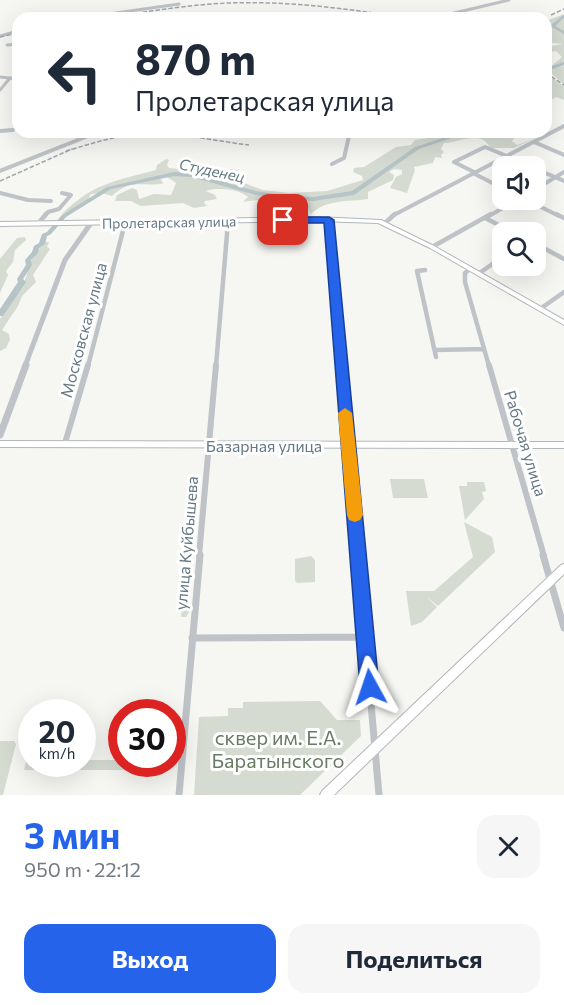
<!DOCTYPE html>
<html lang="ru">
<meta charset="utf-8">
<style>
body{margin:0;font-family:Commissioner,sans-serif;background:#f6f6f7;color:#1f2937;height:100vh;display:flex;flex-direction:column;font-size:22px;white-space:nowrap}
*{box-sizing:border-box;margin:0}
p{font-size:20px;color:#747a83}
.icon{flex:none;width:33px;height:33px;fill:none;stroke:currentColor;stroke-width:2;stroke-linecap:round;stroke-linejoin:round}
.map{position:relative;height:795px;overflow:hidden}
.sheet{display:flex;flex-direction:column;background:#fff;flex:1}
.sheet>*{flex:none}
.hud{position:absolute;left:12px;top:12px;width:540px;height:126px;border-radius:18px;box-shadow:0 6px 24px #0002;background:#fff;color:#1f2937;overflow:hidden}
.tools{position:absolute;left:492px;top:156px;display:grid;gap:12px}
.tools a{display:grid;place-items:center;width:54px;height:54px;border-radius:12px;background:#fff;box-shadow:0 6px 24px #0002;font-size:30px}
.speed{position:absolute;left:18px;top:699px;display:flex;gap:12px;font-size:30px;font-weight:700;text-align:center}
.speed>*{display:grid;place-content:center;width:78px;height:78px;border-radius:50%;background:#fff;box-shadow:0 6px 24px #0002;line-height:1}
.speed small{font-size:15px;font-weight:400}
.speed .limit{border:9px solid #d22;background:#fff;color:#111}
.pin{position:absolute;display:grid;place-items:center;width:51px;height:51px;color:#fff;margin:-26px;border-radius:12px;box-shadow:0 3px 9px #0006}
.me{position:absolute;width:66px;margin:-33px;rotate:355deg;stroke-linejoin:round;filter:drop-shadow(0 0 4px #0008)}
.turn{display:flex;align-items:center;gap:21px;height:126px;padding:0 24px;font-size:27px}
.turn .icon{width:78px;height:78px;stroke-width:2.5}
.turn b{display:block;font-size:42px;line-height:51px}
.round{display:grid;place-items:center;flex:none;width:63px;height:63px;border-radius:18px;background:#f6f6f7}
.head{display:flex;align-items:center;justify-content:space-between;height:102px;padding:0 24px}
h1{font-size:36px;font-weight:700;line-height:45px;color:#2563eb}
.button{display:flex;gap:12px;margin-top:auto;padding:12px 24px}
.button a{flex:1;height:69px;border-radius:18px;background:#2563eb;color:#fff;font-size:24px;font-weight:700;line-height:69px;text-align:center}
.button a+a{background:#f6f6f7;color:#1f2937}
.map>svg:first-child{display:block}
.green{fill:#d6dbd2}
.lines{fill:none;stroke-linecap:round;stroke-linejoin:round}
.river{fill:#b6c3c7;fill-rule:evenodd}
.secondary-casing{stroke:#b1b7bb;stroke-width:2}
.primary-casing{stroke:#b2b7bb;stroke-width:2}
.minor-far4{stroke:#bfc3c7;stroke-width:3}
.minor-far3{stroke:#bfc3c7;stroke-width:4}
.minor-far2{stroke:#bfc3c7;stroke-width:4.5}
.minor-far1{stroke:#bfc3c7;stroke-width:6}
.minor{stroke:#bfc3c7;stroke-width:7}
.tertiary-far3{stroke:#bfc3c7;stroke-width:3}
.tertiary-far2{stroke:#bfc3c7;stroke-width:4}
.tertiary-far1{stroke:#bfc3c7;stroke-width:5}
.tertiary{stroke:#bfc3c7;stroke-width:7}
.secondary{fill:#fff;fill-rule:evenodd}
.primary{fill:#fff;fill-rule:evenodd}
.rail{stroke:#a0a7ac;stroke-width:1.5;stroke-dasharray:4.5 2;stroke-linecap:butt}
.route{fill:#2563eb;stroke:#184099;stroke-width:1.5}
.slow{fill:#f59e0b}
.labels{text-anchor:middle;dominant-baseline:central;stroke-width:6;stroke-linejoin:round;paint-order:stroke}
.far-street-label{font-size:14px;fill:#657884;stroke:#fff}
.far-water-label{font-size:15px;font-style:italic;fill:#617980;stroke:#fff}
.street-label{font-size:16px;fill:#657884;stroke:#fff}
.near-park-label{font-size:20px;fill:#6a7b64;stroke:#fff}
</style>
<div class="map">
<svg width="564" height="795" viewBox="0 0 564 795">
<rect width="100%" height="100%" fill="#f6f6f3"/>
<path class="green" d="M564 14V65L559 67 564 66V84L547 70 555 69H548L562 57 556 51 546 53V47L563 44 546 42V36L551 35V32L546 30V21Z
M546 74 564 86V100L556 97 551 100 552 102 546 101Z
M443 132H510L515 137 512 141 517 145 536 138 514 148H491C488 146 488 143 485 141 477 133 454 143 444 143L441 149 444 152 441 155 442 158 435 157 433 163 414 167 415 170 407 193 390 188 396 177 402 174V170L394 169 389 172 394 175 393 180 368 192V199C348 202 326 199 311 214L308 208 293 209C278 195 262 200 243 202L248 197C239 189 217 187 206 191L215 195 217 199 205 201 204 203 207 206 194 208 183 203 141 206 131 201H115L117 195 132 188 137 190 139 199 154 194 171 195 176 183 164 175 160 178 163 183 161 184C140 186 130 179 112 196L101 193 91 194 86 203 61 215C93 183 115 181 156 170L157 165 166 159 169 160 167 165 169 168C183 169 200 173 214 172 224 171 229 167 239 171L231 178 263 190 289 193 327 191 363 180 362 176 353 172 354 168 364 167 396 147 411 145 415 140 443 136 446 134Z
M25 237 26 240 15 250 13 262 6 271 8 275 0 293V259L17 238Z
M44 242H49L47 247 50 249 33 275 36 282 22 296 18 306 2 330 9 334 10 340 6 348 0 351V319L24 283 31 261Z
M390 479H424L428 498H393Z
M467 482H484L486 491 482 492 484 499 465 520 459 486H467Z
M464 522 492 537 495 552 438 606 427 597 437 607 422 622 411 626 406 591H434L473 557Z
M190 537 195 538 189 612 186 617H181Z
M311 556 315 560V582L297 583 295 580V559Z
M320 701 337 720H360L361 736 300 795H194L199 717 228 716V708H243V702Z
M0 741H14L16 744 3 795H0Z
M31 742 32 764H82L83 760H121L122 764H164V770H24Z"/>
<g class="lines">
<path class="river" d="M563 15H564V18L555 26 564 31V34L550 26Z
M564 62V65L550 70H546V68Z
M461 132H469L419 149 354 195 313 201 282 199 256 195 191 177 174 176 111 189 66 217 51 234 47 236 45 244 39 248 38 253 31 260 32 265 23 279 26 282 3 316H0V309L18 282 17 279 26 265 25 260 32 252 34 246 39 243 42 234 47 232 62 215 107 187 174 172 191 173 256 191 282 195 313 197 352 191 415 147Z"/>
<g class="secondary-casing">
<path id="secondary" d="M0 441 564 442V448L0 447Z
M564 564V574L334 795H320L322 791 561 565Z"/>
</g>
<g class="primary-casing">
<path id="primary" d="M317 217 381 220 434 246 564 320V325L430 248 378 223 317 221 0 226V222Z"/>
</g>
<path class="minor-far4" d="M81 18 179 4
M0 36 18 31
M7 45 18 44
M0 90 10 78"/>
<path class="minor-far3" d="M0 131 13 130
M534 142 564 155
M332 164 344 158 350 132
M536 169 564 181
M474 172 454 162 485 147 531 166
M473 173 502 188
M536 189 564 172
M0 193 28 200 51 201
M527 200 559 216
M45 216 48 212 59 209 71 195 62 193
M392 216 564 126
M489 216 517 200"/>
<path class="minor-far2" d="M556 214 564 218
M485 218 513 232
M329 220 342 366
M385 223 395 214
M38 224 46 214
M536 244 564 259
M432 247 491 214
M470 269 465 273V282L489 366
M425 270 417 271 436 357
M478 274 501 258
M540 309 564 292
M435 350 484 349
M88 366 125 223
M216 366 228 222"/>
<path class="minor-far1" d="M342 365 358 556
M489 365 544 556
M65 443 88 365
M199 556 216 365"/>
<path class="minor" d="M358 555 379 795
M543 555 564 628
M192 638 366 637
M179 795 200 555"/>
<path class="tertiary-far3" d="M433 18 509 0
M0 77 18 79"/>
<path class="tertiary-far2" d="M0 171 98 132"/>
<path class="tertiary-far1" d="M25 366 65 260 91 223"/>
<path class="tertiary" d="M0 435 26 365"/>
<use href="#secondary" class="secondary"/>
<use href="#primary" class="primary"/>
<path class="rail" d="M551 15 564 9
M104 18C145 12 186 5 227 3 287 1 346 8 405 18
M0 37 18 33
M546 73 564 85
M66 151C91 144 116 135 143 134 179 132 214 141 249 145
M0 181 72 149"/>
</g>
<path class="route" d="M329 217 334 220 379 687 376 693 370 696 363 693 360 687 324 223H283L278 220 283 217Z"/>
<path class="slow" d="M345 408 352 413 363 515 360 520 355 522 349 520 347 515 338 413Z"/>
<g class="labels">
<g class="far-street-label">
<text transform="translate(169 222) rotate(-1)">Пролетарская улица</text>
</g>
<g class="far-water-label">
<text transform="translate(212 170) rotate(12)">Студенец</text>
</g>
<g class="street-label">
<text transform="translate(83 330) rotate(-75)">Московская улица</text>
<text transform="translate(526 443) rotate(73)">Рабочая улица</text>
<text x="264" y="445">Базарная улица</text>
<text transform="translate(186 543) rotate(-85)">улица Куйбышева</text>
</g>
<g class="near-park-label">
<text x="278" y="737">сквер им. Е.А.<tspan x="278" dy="23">Баратынского</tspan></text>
</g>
</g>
</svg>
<div class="tools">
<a><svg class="icon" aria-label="sound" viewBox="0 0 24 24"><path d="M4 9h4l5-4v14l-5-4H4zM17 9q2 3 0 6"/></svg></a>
<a><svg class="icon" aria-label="search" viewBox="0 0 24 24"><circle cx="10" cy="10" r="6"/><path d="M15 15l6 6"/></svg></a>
</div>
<div class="speed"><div>20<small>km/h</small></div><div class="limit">30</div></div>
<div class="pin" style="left:283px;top:220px;background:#d93025"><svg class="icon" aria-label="arrive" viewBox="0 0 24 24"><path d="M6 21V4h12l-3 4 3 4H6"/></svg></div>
<svg class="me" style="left:370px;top:687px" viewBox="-20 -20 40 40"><path d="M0-17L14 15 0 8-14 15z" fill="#2563eb" stroke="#fff" stroke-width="4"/></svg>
<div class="hud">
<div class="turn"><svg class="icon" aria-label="left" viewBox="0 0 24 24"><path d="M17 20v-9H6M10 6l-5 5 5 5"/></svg><div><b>870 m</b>Пролетарская улица</div></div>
</div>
</div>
<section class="sheet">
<div class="head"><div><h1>3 мин</h1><p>950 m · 22:12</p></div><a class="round"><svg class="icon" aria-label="close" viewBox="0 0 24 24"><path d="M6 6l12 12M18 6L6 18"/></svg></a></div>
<div class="button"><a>Выход</a><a>Поделиться</a></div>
</section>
